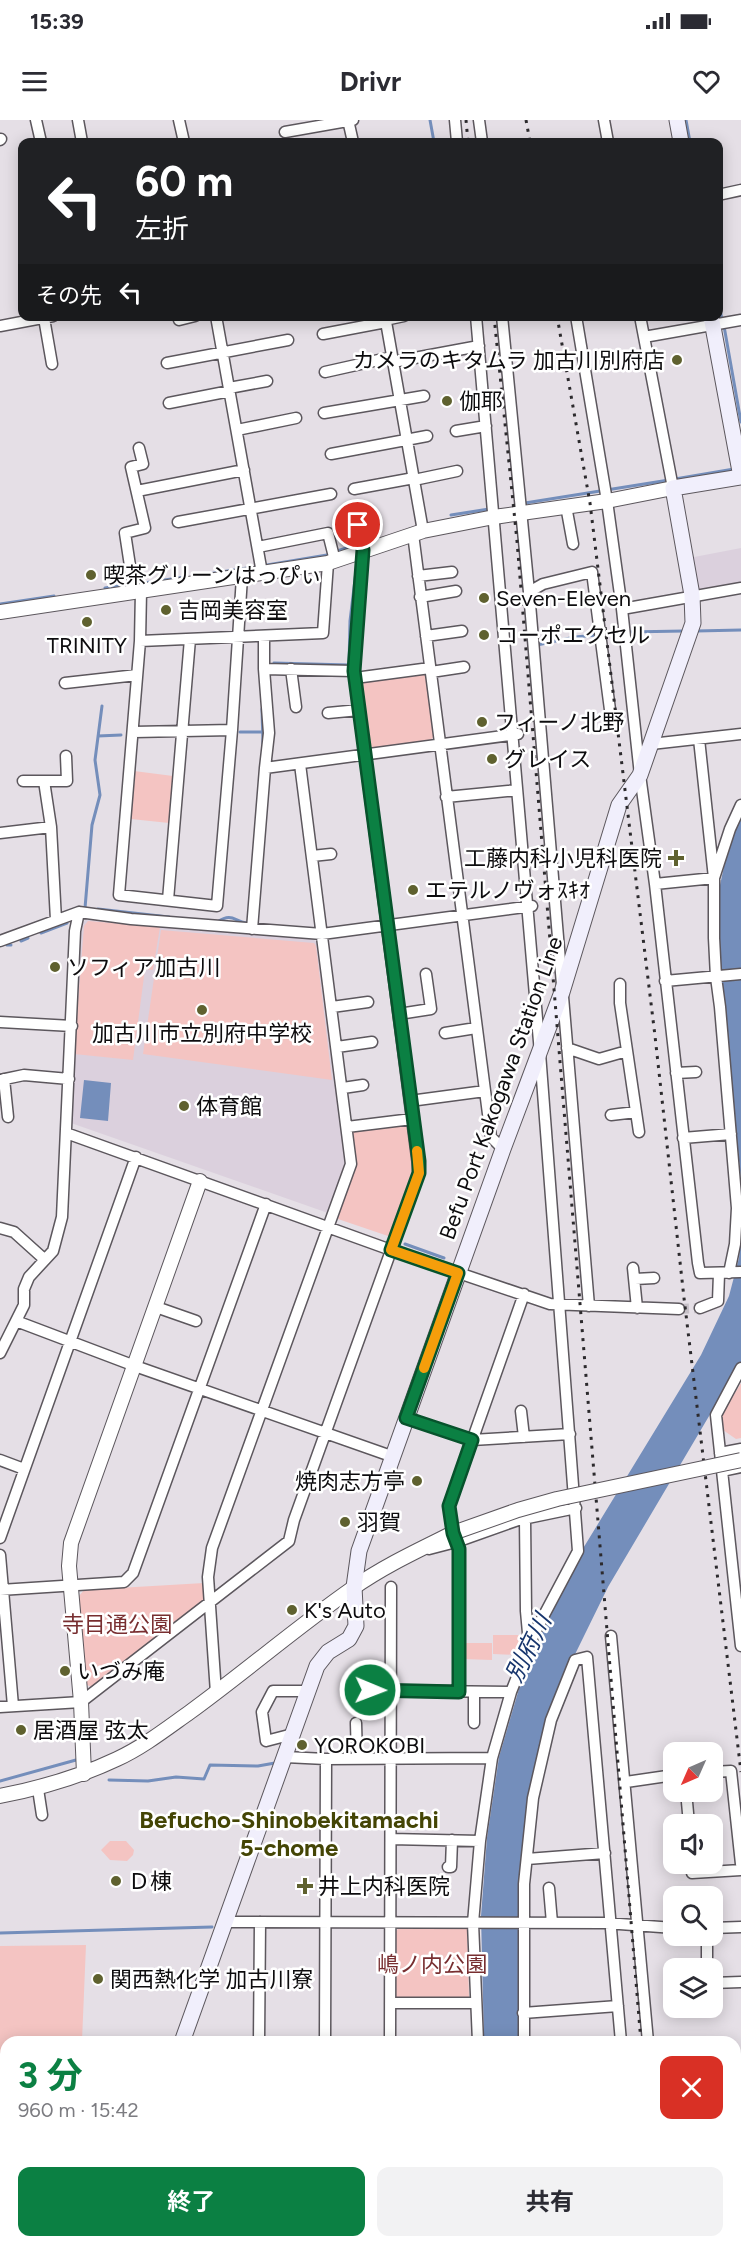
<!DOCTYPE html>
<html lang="ja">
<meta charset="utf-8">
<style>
body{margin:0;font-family:Figtree,"Noto Sans JP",sans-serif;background:#f2f2f3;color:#2b2b33;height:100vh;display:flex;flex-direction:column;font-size:22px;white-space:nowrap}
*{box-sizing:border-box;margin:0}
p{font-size:20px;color:#7c7c81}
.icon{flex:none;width:33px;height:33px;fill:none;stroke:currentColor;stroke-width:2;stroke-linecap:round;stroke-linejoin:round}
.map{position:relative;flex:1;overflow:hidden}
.side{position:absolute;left:0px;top:1916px;width:741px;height:212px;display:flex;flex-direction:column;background:#fff;border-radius:18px 18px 0 0;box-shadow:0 3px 15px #0003}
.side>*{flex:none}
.guide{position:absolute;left:18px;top:18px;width:705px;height:183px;border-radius:12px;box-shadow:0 3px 15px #0003;background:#202124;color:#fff;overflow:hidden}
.needle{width:39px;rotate:225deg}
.fabs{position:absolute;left:663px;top:1622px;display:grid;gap:12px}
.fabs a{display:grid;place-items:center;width:60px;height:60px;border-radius:12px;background:#fff;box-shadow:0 3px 15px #0003;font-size:30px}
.pin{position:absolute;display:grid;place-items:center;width:51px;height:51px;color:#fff;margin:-26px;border:3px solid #fff;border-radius:50%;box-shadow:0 2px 6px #0007}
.me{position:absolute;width:66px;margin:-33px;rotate:91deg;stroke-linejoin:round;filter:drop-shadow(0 0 4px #0008)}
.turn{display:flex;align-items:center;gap:21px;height:126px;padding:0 18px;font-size:27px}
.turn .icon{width:78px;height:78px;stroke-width:2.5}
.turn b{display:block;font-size:42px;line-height:51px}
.then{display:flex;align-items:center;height:57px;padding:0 18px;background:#0003;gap:12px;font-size:22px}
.round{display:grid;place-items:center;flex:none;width:63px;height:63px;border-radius:12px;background:#f2f2f3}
.summary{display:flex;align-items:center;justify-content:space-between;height:102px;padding:0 18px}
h1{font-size:36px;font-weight:700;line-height:45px;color:#0b8043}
.action{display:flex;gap:12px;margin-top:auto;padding:12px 18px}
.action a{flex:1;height:69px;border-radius:12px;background:#0b8043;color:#fff;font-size:24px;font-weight:700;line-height:69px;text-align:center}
.action a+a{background:#f2f2f3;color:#2b2b33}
.status{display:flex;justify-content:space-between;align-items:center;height:42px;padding:0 30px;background:#fff;direction:ltr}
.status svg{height:16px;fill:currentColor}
header{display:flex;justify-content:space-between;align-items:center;height:78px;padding:0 18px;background:#fff;font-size:27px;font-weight:700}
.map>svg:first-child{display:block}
.built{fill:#dbd0dd}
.green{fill:#f4c4c2}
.water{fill:#748ebb}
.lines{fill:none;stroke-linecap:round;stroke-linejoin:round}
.stream{stroke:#748ebb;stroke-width:3}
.minor-tunnel{stroke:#c5bfc6;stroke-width:10;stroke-dasharray:10 5;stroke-linecap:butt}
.minor-casing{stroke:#5c575d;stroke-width:13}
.tertiary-casing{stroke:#5c575d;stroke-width:16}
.secondary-casing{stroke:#5c575d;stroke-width:17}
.minor{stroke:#fff;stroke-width:10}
.tertiary{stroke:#fff;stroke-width:14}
.secondary{stroke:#f1effc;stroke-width:15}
.rail{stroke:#2c2a2d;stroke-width:3;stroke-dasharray:3 6;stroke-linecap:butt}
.tertiary-bridge-casing{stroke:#5c575d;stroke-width:16;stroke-linecap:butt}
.tertiary-bridge{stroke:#fff;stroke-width:14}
.route-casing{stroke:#07532c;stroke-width:15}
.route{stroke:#0b8043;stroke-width:10}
.slow{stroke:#f59e0b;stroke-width:10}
.poi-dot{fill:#5f612f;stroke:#fff;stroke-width:2}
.labels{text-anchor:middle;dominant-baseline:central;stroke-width:5;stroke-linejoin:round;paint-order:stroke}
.poi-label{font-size:22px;fill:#0d0c0e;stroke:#fff;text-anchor:start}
.street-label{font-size:22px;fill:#0d0c0e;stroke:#fff}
.park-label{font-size:22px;fill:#782e30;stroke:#fff}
.water-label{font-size:24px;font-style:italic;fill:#17356d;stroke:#fff}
.neighbourhood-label{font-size:24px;font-weight:bold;fill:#444505;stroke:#fff}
</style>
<div class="status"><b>15:39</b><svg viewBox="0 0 49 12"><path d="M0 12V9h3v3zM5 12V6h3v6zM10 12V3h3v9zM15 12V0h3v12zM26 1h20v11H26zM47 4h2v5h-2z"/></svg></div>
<header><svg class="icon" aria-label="menu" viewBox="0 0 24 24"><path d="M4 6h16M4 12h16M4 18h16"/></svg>Drivr<svg class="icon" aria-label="heart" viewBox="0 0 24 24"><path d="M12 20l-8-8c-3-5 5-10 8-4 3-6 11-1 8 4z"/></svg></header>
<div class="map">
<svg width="741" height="2126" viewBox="0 0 741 2126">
<rect width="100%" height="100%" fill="#e5dfe6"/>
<path class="built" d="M741 428V462L698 469 689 438Z
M87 798 311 818 318 823 346 1043 328 1093 71 1003 81 805Z"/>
<path class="green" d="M424 551 427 554 435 615 429 622 375 629 369 625 361 562Z
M134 651 173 656 169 703 131 699Z
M88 801 160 807 153 850 145 849 133 940 74 934 84 806Z
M161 810 314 823 316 826 332 960 143 934Z
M406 1002 409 1005 415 1051 391 1117 335 1098 355 1043 351 1013 354 1009Z
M741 1263V1318L736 1319 723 1310 721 1296Z
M204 1463V1480L198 1485 94 1568 85 1564 79 1476 84 1470Z
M493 1515H522V1528L520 1535 493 1534Z
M463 1523H492V1540L463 1539Z
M110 1721H126L134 1730 133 1735 127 1741 110 1740 101 1730Z
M467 1808 469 1877 466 1879 396 1880 395 1812 398 1809Z
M86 1825 82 1921 6 1922V1959H0V1826Z"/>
<path class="water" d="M741 695V1060L721 859 719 801 720 765 727 733Z
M84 960 111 963 108 1001 80 998Z
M741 1115V1242L608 1467 559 1567 524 1728 518 1796 520 1921 484 1922 481 1796 487 1718 499 1637 526 1545 579 1435 701 1235 729 1176 739 1138Z"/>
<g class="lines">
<path class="stream" d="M430 0 434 22
M686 0 690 22
M718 178 722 200
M724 206 741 302
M675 359 734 349
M525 383 669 360
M451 395 489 389
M337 431 359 424
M267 445 327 435
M195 456 247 448
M137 464 185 457
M105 468 130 464
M0 484 54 476
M696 511 741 510
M627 512 684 511
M603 514 621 512
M537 525 575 517 597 515
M274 543 349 545 350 501 357 443
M262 589 263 624
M240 612H263
M98 616 121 615
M85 788 92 705 100 675 95 640 102 586
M98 789 169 797
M217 802C232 793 233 800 246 803
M41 813 67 803
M21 821 28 818
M7 825H11
M405 1124 444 1138
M109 1660 148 1661 176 1657 204 1659 210 1645 258 1646 275 1643
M0 1661 76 1640
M0 1813 212 1807"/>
<path class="minor-tunnel" d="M679 1189 700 1188
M653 2126 665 2124"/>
<g class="minor-casing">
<path id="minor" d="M36 0 41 22
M78 0 82 22
M179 0 184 22
M348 0 353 22
M455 0 457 22
M479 0 482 22
M604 0 608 22
M285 12 353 0
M0 20 1 19
M718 75 741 70
M216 196 262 453
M385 196 423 411
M476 196 540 933 578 1431 534 1514 511 1572 492 1638 480 1721 473 1803 478 1922
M502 196 529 472 589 1186
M576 196 607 381 622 489 640 655 655 764 698 1143 700 1153 741 1152
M640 196 673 368
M44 198 52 244
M179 200 195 196
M385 200 404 196
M0 206 53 196
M323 214 386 202
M644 217 741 200
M393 242 479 226
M167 243 288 220
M325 252 392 237
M229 268 267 261
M169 283 230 271
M324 293 424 276
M237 310 296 298
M456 311 486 306
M331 334 427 316
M414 360 457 351
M354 369 414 358
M137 371 244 350
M566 386 573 424
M178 402 331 374
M413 414 491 1017 503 1029
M258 427 328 413 335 441
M418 456 452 452
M141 471 140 521 119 775 217 786 232 610 242 457
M134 472 125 413 145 408 131 347 143 344 139 328
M529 472 543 464 592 452 612 605
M420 477 456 471
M622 489 741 468
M426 516 462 511
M140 521 323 513 328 443
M264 549 354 551
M291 549 296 587
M431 552 464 547
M355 558 430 548
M65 563 137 555
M328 593 359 590
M134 612 232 610
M651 624 741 614
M265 648 518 614
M23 661H67L66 636
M44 661 51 707 56 800
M446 677 517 670
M0 713 51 707
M312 736 331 734
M655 764 714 758 699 619
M168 780 190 519
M252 809 265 648 269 613 264 549V516
M0 821 79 792 131 799 322 814 532 786
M665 861 741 854
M620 864V883L639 1012
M332 887 368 882
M399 894 431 889 426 854
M0 902 72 906
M445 913 476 908
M337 927 372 922
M567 928 599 939 627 931
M676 953 696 952
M4 959 8 997
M0 960 24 955 69 959
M343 968 363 965
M410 981 485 971
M611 995 636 992
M347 1007 412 999
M66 1013 391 1130 550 1184 679 1189
M683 1018 731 1014
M0 1108 14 1112 44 1139
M633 1148 637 1188
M729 1153 735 1124 737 1088 720 887 716 857 714 818V758L730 709 741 685
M635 1159 654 1158
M156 1187 196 1201
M700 1188 718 1181 719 1154
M16 1201 135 1246 391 1336
M0 1233 24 1185V1169L29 1157 53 1131 62 1097 75 811 79 792
M741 1248 716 1295 741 1526
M521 1291 524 1317
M406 1298 472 1320 570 1314
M720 1333 741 1329
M0 1340 24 1349
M722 1351 741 1347
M525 1399 526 1491 529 1524
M0 1418 136 1037
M429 1429 456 1422 518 1400 576 1388
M0 1435 13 1586
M0 1470 124 1462 133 1453 266 1084
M611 1516 648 1922
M349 1570 511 1572
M459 1572V1429L453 1413 449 1386 524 1174
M474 1572V1603
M216 1573 208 1457 212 1428 351 1044 300 644
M0 1587 81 1582 289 1421 294 1400 419 1053 354 551 363 430 355 391
M356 1603 357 1639
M293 1614 266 1621 262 1592 273 1571H309
M285 1637 326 1639 492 1638
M712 1652 731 1651 741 1744
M626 1662 674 1655
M38 1669 42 1695
M686 1671 689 1704
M391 1719 480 1721
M527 1739 605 1733
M691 1743 692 1753 741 1750
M448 1747H451L452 1720
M549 1768 552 1803
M226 1802 606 1803 674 1808
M712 1808 741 1807
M707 1815V1848
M712 1863 741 1862
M390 1883H476
M523 1893 618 1886
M259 1922 260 1802
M325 1922 326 1639
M390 1922 391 1467
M524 1922V1764L533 1678 551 1600 575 1540 587 1537 621 1922
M637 2121 638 2126
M665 2124 741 2126
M108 2125 446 2126 497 2124 606 2126
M1 2126V2114"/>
</g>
<g class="tertiary-casing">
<path id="tertiary" d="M0 492 328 443 423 411 494 397 607 381 673 368
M84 1654 81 1582 69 1446 71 1423 200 1061
M0 1676C41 1668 79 1657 117 1639 143 1627 166 1609 190 1592 245 1552 297 1507 353 1468 384 1446 419 1430 453 1413"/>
</g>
<g class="secondary-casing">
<path id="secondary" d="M677 0 681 22
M182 1922 317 1546 328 1532 349 1519 356 1506 354 1467 359 1431 503 1029 562 872 619 685 640 655 693 503 692 475 673 368 741 357 711 196
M107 2126 109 2121"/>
</g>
<use href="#minor" class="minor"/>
<use href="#tertiary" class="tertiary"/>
<use href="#secondary" class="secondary"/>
<path class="rail" d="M466 0 468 22
M526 0 530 22
M494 196 517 421 641 1922
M557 196 590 383 655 916 684 1178 741 1652
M650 2121V2126"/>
<g class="tertiary-bridge-casing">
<path id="tertiary-bridge" d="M453 1413 518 1390 557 1379 741 1340"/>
</g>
<use href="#tertiary-bridge" class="tertiary-bridge"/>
</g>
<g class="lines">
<g class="route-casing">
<path id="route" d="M358 405 363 430 354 551 419 1041V1053L391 1130 458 1153 406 1298 472 1320 449 1386 453 1413 459 1429V1572L370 1570"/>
</g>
<use href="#route" class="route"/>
<path class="slow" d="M417 1031 419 1053 391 1130 458 1153 424 1248"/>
</g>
<g class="poi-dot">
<circle cx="677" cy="240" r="6"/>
<circle cx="447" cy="281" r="6"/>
<circle cx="91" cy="455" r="6"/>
<circle cx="484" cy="478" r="6"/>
<circle cx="166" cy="490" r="6"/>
<circle cx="87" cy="502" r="6"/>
<circle cx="484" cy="515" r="6"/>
<circle cx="482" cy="602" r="6"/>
<circle cx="492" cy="639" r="6"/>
<path d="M673 729h6v6h6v6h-6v6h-6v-6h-6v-6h6z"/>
<circle cx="413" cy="770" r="6"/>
<circle cx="55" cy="847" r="6"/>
<circle cx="202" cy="890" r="6"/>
<circle cx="184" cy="986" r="6"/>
<circle cx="417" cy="1361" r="6"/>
<circle cx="345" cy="1402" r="6"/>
<circle cx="292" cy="1490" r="6"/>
<circle cx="65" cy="1551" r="6"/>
<circle cx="21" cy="1610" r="6"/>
<circle cx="302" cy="1625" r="6"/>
<circle cx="116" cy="1761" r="6"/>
<path d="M302 1757h6v6h6v6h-6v6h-6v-6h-6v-6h6z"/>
<circle cx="98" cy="1859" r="6"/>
</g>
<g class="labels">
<g class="poi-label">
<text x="665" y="240" text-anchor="end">カメラのキタムラ 加古川別府店</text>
<text x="459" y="281">伽耶</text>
<text x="103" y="455">喫茶グリーンはっぴぃ</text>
<text x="496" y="478">Seven-Eleven</text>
<text x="178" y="490">吉岡美容室</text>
<text x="496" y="515">コーポエクセル</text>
<text x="87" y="525" text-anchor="middle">TRINITY</text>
<text x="494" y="602">フィーノ北野</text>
<text x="504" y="639">グレイス</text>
<text x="662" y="738" text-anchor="end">工藤内科小児科医院</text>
<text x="425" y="770">エテルノヴォｽｷｵ</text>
<text x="67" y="847">ソフィア加古川</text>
<text x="202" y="913" text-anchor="middle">加古川市立別府中学校</text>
<text x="196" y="986">体育館</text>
<text x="405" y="1361" text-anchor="end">焼肉志方亭</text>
<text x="357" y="1402">羽賀</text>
<text x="304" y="1490">K's Auto</text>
<text x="77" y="1551">いづみ庵</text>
<text x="33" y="1610">居酒屋 弦太</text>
<text x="314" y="1625">YOROKOBI</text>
<text x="128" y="1761">Ｄ棟</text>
<text x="318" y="1766">井上内科医院</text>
<text x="110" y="1859">関西熱化学 加古川寮</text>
</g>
<g class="street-label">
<text transform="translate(501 968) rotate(-70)">Befu Port Kakogawa Station Line</text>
</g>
<g class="park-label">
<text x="117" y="1504">寺目通公園</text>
<text x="432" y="1844">嶋ノ内公園</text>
</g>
<g class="water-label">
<text transform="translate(528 1528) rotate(-64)">別府川</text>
</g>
<g class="neighbourhood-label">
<text x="289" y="1699">Befucho-Shinobekitamachi<tspan x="289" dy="28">5-chome</tspan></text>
</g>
</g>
</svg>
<div class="fabs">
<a><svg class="needle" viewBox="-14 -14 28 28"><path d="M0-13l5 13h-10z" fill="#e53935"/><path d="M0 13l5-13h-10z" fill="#7c7c81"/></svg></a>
<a><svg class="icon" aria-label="sound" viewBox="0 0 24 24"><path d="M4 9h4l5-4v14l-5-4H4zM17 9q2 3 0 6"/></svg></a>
<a><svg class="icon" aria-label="search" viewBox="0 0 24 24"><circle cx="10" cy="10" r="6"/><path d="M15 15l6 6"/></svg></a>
<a><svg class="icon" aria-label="layers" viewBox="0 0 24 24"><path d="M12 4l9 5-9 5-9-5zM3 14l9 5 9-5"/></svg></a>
</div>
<div class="pin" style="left:358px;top:405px;background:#d93025"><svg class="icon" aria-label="arrive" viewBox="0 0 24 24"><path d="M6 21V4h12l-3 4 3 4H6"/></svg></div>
<svg class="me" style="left:370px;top:1570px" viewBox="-20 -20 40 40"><circle r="17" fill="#0b8043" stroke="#fff" stroke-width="3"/><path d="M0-11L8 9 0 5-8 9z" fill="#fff"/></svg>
<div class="guide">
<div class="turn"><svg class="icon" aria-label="left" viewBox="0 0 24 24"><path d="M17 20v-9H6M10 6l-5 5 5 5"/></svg><div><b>60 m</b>左折</div></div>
<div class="then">その先<svg class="icon" aria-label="left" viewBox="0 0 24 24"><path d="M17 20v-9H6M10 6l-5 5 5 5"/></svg></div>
</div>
<section class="side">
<div class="summary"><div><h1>3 分</h1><p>960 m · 15:42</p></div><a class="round" style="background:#d93025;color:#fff"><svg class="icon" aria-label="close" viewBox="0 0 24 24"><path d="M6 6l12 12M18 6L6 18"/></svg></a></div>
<div class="action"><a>終了</a><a>共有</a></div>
</section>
</div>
